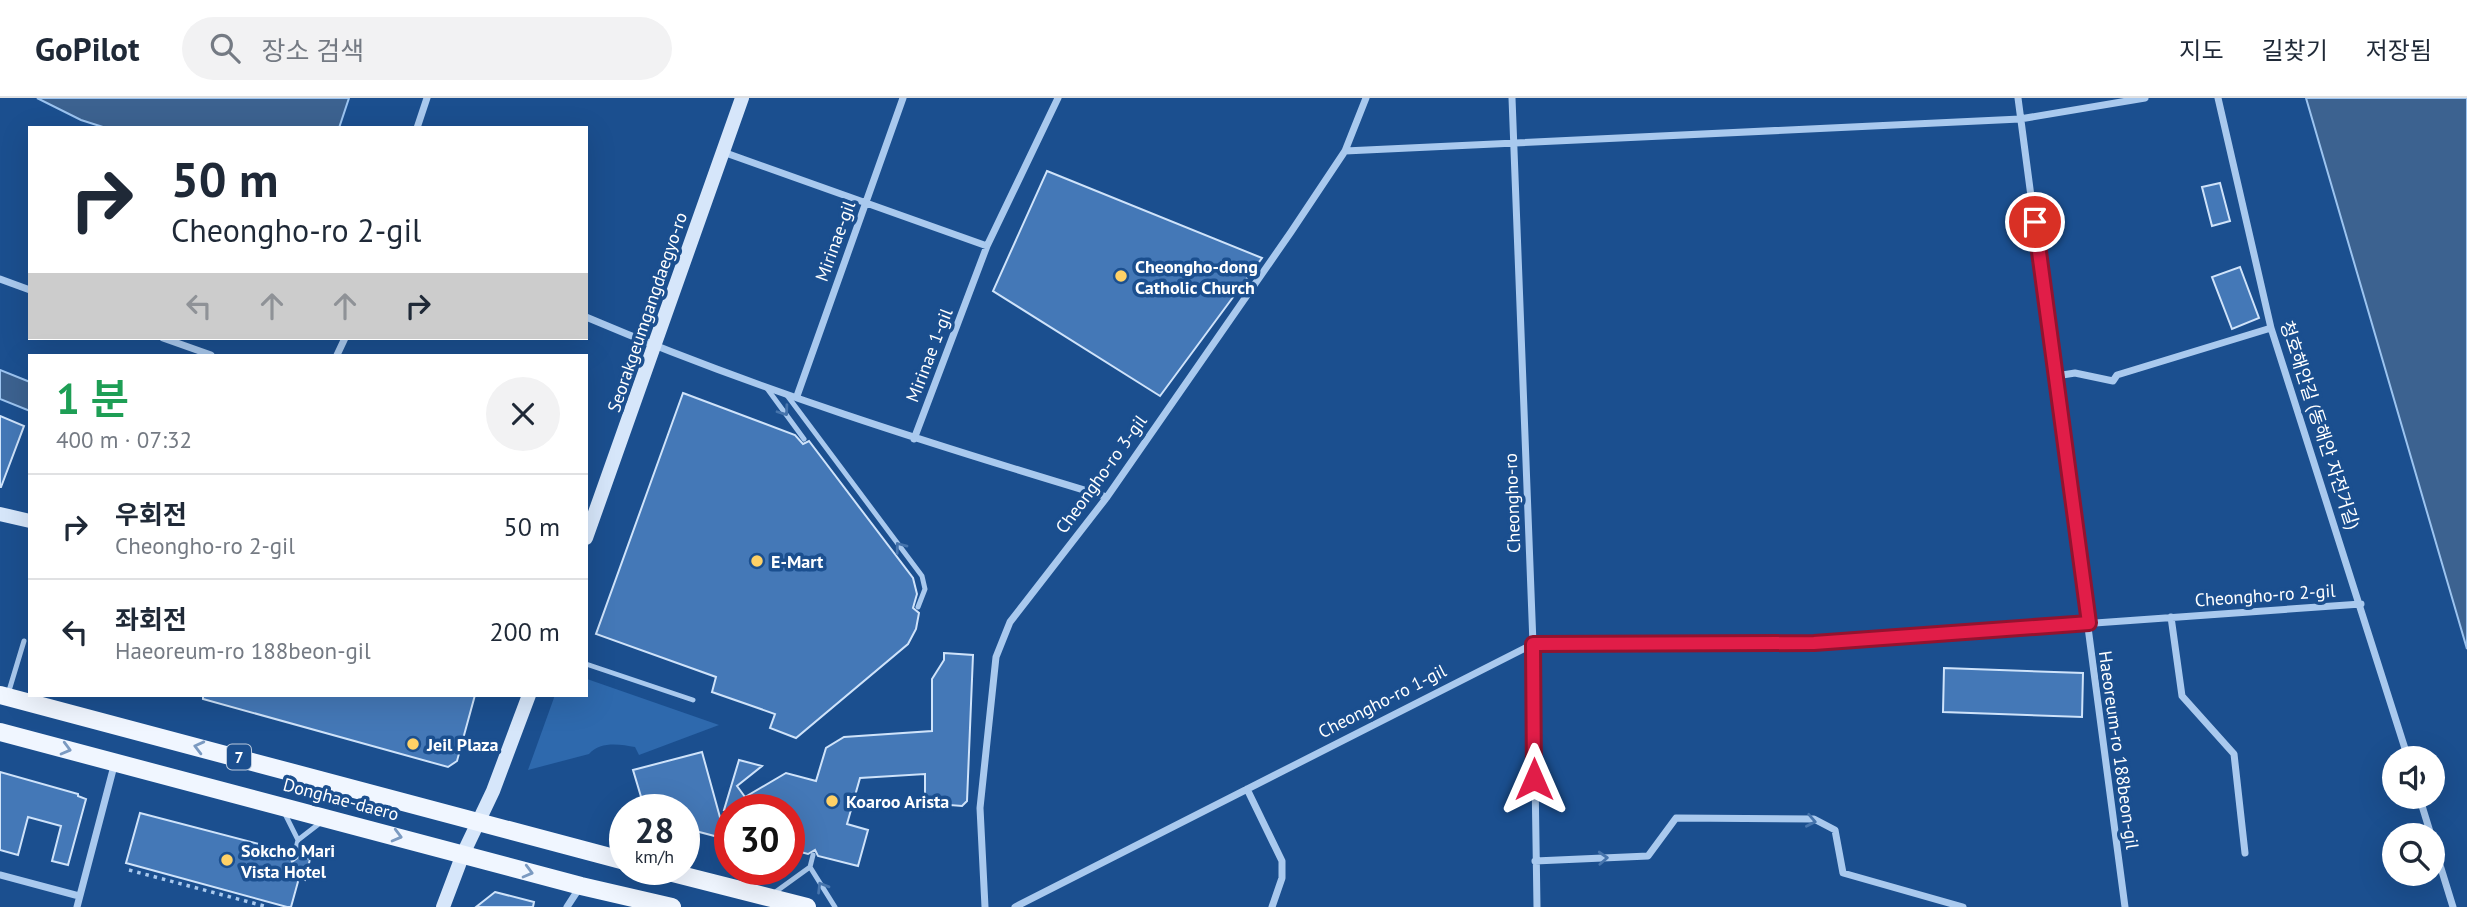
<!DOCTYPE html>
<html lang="ko">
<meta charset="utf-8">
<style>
body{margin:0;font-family:"PT Sans","Noto Sans KR",sans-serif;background:#f2f2f3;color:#1f2937;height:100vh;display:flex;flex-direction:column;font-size:26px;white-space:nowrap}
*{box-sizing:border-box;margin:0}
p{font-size:23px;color:#747a83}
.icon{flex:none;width:38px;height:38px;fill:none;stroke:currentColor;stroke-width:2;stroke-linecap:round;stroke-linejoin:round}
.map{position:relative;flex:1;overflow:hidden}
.sheet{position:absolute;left:28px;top:256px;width:560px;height:343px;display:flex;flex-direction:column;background:#fff;border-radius:0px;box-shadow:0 7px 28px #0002}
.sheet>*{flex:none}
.top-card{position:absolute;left:28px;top:28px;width:560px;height:214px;border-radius:0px;box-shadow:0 7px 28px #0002;background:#fff;color:#1f2937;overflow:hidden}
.controls{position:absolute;left:2382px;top:648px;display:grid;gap:14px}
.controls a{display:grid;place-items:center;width:63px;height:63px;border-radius:50%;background:#fff;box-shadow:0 7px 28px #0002;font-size:35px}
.speed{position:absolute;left:609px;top:696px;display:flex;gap:14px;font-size:35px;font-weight:700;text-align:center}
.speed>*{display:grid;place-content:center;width:91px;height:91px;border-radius:50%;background:#fff;box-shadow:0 7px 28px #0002;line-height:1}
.speed small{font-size:18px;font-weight:400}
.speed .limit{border:10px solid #d22;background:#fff;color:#111}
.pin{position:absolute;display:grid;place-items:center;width:60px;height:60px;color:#fff;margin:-30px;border:4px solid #fff;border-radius:50%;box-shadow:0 2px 7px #0007}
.me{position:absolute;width:77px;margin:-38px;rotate:0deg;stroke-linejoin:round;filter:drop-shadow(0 0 5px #0008)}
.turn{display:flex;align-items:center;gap:24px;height:147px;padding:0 28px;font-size:32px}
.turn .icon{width:91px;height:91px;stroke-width:2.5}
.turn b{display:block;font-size:49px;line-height:60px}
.lanes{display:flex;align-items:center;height:66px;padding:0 28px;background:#0003;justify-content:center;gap:35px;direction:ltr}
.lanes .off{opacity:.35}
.round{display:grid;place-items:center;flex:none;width:74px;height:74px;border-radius:37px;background:#f2f2f3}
.head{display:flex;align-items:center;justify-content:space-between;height:119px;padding:0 28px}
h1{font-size:42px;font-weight:600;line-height:52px;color:#1e9e55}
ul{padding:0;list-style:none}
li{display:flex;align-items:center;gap:21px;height:105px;padding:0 28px;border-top:2px solid #e0e1e3}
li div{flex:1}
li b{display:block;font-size:26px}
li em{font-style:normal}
header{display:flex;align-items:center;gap:42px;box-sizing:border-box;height:98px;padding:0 35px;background:#fff;border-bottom:2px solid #e0e1e3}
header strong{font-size:33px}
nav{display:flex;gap:38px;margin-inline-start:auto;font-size:24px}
.search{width:490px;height:63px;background:#f2f2f3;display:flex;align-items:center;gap:18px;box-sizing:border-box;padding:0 24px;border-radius:38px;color:#747a83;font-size:26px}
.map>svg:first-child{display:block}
.green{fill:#2e69ad}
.water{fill:#3c6290;stroke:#9cc4f0;stroke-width:2}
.building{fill:#4478b7;stroke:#cfe3fa;stroke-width:2}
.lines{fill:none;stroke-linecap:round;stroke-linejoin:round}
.path{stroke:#a9c9ee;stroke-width:3.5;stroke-dasharray:3.5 5;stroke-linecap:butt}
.lane{stroke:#a9c9ee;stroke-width:5}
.street{stroke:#a9c9ee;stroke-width:7}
.secondary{stroke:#d6e6fa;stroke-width:14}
.primary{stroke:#f0f6ff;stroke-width:18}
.oneway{stroke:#4674ac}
.oneway2{stroke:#7b9ac1}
.route-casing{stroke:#92132f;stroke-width:18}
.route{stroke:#e11d48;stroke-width:12}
.poi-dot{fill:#ffd166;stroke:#1b4f8f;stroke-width:2.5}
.labels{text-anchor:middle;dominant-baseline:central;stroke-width:7;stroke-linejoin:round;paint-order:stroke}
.shield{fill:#1b4f8f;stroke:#bbcadd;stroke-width:2}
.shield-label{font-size:16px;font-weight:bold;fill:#fff}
.street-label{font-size:18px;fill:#fff;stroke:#1b4f8f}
.poi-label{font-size:18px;font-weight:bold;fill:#fff;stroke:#1b4f8f;text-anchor:start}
</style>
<header>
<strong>GoPilot</strong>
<div class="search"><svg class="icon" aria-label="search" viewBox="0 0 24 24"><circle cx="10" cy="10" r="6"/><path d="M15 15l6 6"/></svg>장소 검색</div>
<nav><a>지도</a><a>길찾기</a><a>저장됨</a></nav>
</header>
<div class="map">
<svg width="2467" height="809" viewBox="0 0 2467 809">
<rect width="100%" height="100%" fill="#1b4f8f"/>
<path class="green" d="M586 581H587L719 627 639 657 635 649C620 646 600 643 589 656L528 672 555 597H586Z"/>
<path class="water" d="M37 0H349L339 30H106L81 22Z
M2306 0H2467V551Z
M0 272 30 284V313L0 301Z"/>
<path class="building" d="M1047 73 1262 160 1160 298 993 193Z
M2220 85 2230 123 2212 128 2202 89Z
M2240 169 2259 220 2232 231 2212 179Z
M683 295 795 337 803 346 809 343 913 480 917 496 913 510 919 515 916 531 908 546 796 640 770 630 775 616 712 594 716 579 596 536Z
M0 318 24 328 1 389H0Z
M944 555 973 557 967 703 962 708 950 707V711L930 710 931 706H925V676L860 680 847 726 868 732 858 768 818 758 815 752 808 756 789 751V712H724L739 662 762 668 737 688 745 699 786 675 816 683 826 650 844 639 932 633V581L944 562Z
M1944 570 2083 575 2082 619 1943 614Z
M203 597H475L457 663 448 669 203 601Z
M702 654 726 741 684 730V712H645L633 672Z
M0 674 78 696V698L86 701 68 767 52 763 61 728 28 719 18 757 0 752Z
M140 715 282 752 289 756 292 764 300 758 310 761 305 782 299 780 291 809H287L126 765Z
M495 794 534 804 533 809H476Z"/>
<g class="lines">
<path class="path" d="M129 772 268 809"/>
<path class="lane" d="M766 289 804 341
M786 296 922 478 925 491 918 509
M586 566 693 602
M8 596 24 543
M284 714 298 742
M294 759 298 742 320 725
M810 769 835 809
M774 795 810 769 813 757"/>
<path class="street" d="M1512 0 1533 546 1537 809
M2018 0 2125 809
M2218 0 2271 230 2408 660
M417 30 427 0
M1345 53 2020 21 2145 0
M723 54 987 148
M0 181 30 192
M586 219C755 291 931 346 1107 399
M163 240 211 257
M337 257 345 240
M2056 278 2075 275 2113 283 2117 277 2271 230
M797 298 903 0
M914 341 987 148 1058 0
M2171 519 2182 598 2234 656 2245 755
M1247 691 1282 763V780L1272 809
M2419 698 2431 737
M2432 741 2453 809
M1535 763 1648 758 1676 720 1814 721 1835 732 1843 775 1963 809
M0 777 79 798
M77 809 115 664
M567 809 580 789
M985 809 980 710 996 559 1010 524 1107 399 1291 134 1345 53 1366 0
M1015 809 1533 546 1814 545 2361 506"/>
<path class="secondary" d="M0 416 30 423
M586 440 742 0
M443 809 463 756 493 693 529 597"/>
<path class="primary" d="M0 597 625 763
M0 634 581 788 672 809
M661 772 807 809"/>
</g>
<defs><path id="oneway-chevron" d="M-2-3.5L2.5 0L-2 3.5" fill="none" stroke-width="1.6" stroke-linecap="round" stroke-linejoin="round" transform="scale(1.75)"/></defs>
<g class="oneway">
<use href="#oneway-chevron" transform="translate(784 313) rotate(54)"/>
<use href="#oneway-chevron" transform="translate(900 449) rotate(-127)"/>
<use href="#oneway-chevron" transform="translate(1811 723) rotate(11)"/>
<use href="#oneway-chevron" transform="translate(1603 760) rotate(-3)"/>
<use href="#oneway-chevron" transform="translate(822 789) rotate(-121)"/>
</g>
<g class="oneway2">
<use href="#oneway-chevron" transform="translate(199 649) rotate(-166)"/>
<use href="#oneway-chevron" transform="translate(66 651) rotate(15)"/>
<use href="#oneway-chevron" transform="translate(397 738) rotate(15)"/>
<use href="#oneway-chevron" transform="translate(528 774) rotate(15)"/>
</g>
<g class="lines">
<g class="route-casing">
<path id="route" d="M1534 681 1533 546 1814 545 2089 525 2035 124"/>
</g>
<use href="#route" class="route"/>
</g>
<g class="poi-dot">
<circle cx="1121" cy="178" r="7"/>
<circle cx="757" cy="463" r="7"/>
<circle cx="413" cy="646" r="7"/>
<circle cx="832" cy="703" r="7"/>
<circle cx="227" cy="762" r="7"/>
</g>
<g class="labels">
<rect class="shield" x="227" y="646.5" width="24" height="25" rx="5"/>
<g class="shield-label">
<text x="239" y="659">7</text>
</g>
<g class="street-label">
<text transform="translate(835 143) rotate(-70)">Mirinae-gil</text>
<text transform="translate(647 214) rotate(-71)">Seorakgeumgangdaegyo-ro</text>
<text transform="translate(929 257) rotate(-69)">Mirinae 1-gil</text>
<text transform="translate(2320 327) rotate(72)">청호해안길 (동해안 자전거길)</text>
<text transform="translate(1101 376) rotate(-54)">Cheongho-ro 3-gil</text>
<text transform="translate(1512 405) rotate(-92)">Cheongho-ro</text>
<text transform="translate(2265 497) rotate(-4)">Cheongho-ro 2-gil</text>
<text transform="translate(1382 603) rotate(-27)">Cheongho-ro 1-gil</text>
<text transform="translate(2119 652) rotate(82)">Haeoreum-ro 188beon-gil</text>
<text transform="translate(341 701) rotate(15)">Donghae-daero</text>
</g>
<g class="poi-label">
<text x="1135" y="168">Cheongho-dong<tspan x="1135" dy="21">Catholic Church</tspan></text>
<text x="771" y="463">E-Mart</text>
<text x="427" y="646">Jeil Plaza</text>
<text x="846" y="703">Koaroo Arista</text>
<text x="241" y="752">Sokcho Mari<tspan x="241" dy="21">Vista Hotel</tspan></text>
</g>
</g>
</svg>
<div class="controls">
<a><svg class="icon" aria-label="sound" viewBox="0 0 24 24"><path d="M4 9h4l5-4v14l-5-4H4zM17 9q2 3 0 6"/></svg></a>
<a><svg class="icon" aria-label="search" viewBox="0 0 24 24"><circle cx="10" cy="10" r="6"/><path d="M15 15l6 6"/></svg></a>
</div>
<div class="speed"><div>28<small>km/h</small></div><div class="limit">30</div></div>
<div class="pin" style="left:2035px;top:124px;background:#d93025"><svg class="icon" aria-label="arrive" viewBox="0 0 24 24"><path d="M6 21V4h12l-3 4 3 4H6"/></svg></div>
<svg class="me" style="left:1534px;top:681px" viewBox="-20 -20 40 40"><path d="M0-17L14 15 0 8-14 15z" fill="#e11d48" stroke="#fff" stroke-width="4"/></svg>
<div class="top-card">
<div class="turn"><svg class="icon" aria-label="right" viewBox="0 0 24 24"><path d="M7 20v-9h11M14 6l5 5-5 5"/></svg><div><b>50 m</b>Cheongho-ro 2-gil</div></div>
<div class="lanes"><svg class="icon off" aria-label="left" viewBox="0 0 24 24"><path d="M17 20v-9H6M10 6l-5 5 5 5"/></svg><svg class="icon off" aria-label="ahead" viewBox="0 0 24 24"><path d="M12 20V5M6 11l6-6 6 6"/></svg><svg class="icon off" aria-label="ahead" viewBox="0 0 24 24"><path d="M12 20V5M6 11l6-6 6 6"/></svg><svg class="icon" aria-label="right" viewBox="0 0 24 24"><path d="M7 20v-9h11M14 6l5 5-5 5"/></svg></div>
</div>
<section class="sheet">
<div class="head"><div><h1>1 분</h1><p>400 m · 07:32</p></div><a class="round"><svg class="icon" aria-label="close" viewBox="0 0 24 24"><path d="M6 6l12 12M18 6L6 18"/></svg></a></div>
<ul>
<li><svg class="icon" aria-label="right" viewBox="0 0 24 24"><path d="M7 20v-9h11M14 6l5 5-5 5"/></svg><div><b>우회전</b><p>Cheongho-ro 2-gil</p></div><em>50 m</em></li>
<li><svg class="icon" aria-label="left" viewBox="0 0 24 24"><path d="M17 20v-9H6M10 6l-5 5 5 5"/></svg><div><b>좌회전</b><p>Haeoreum-ro 188beon-gil</p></div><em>200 m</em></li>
</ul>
</section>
</div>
